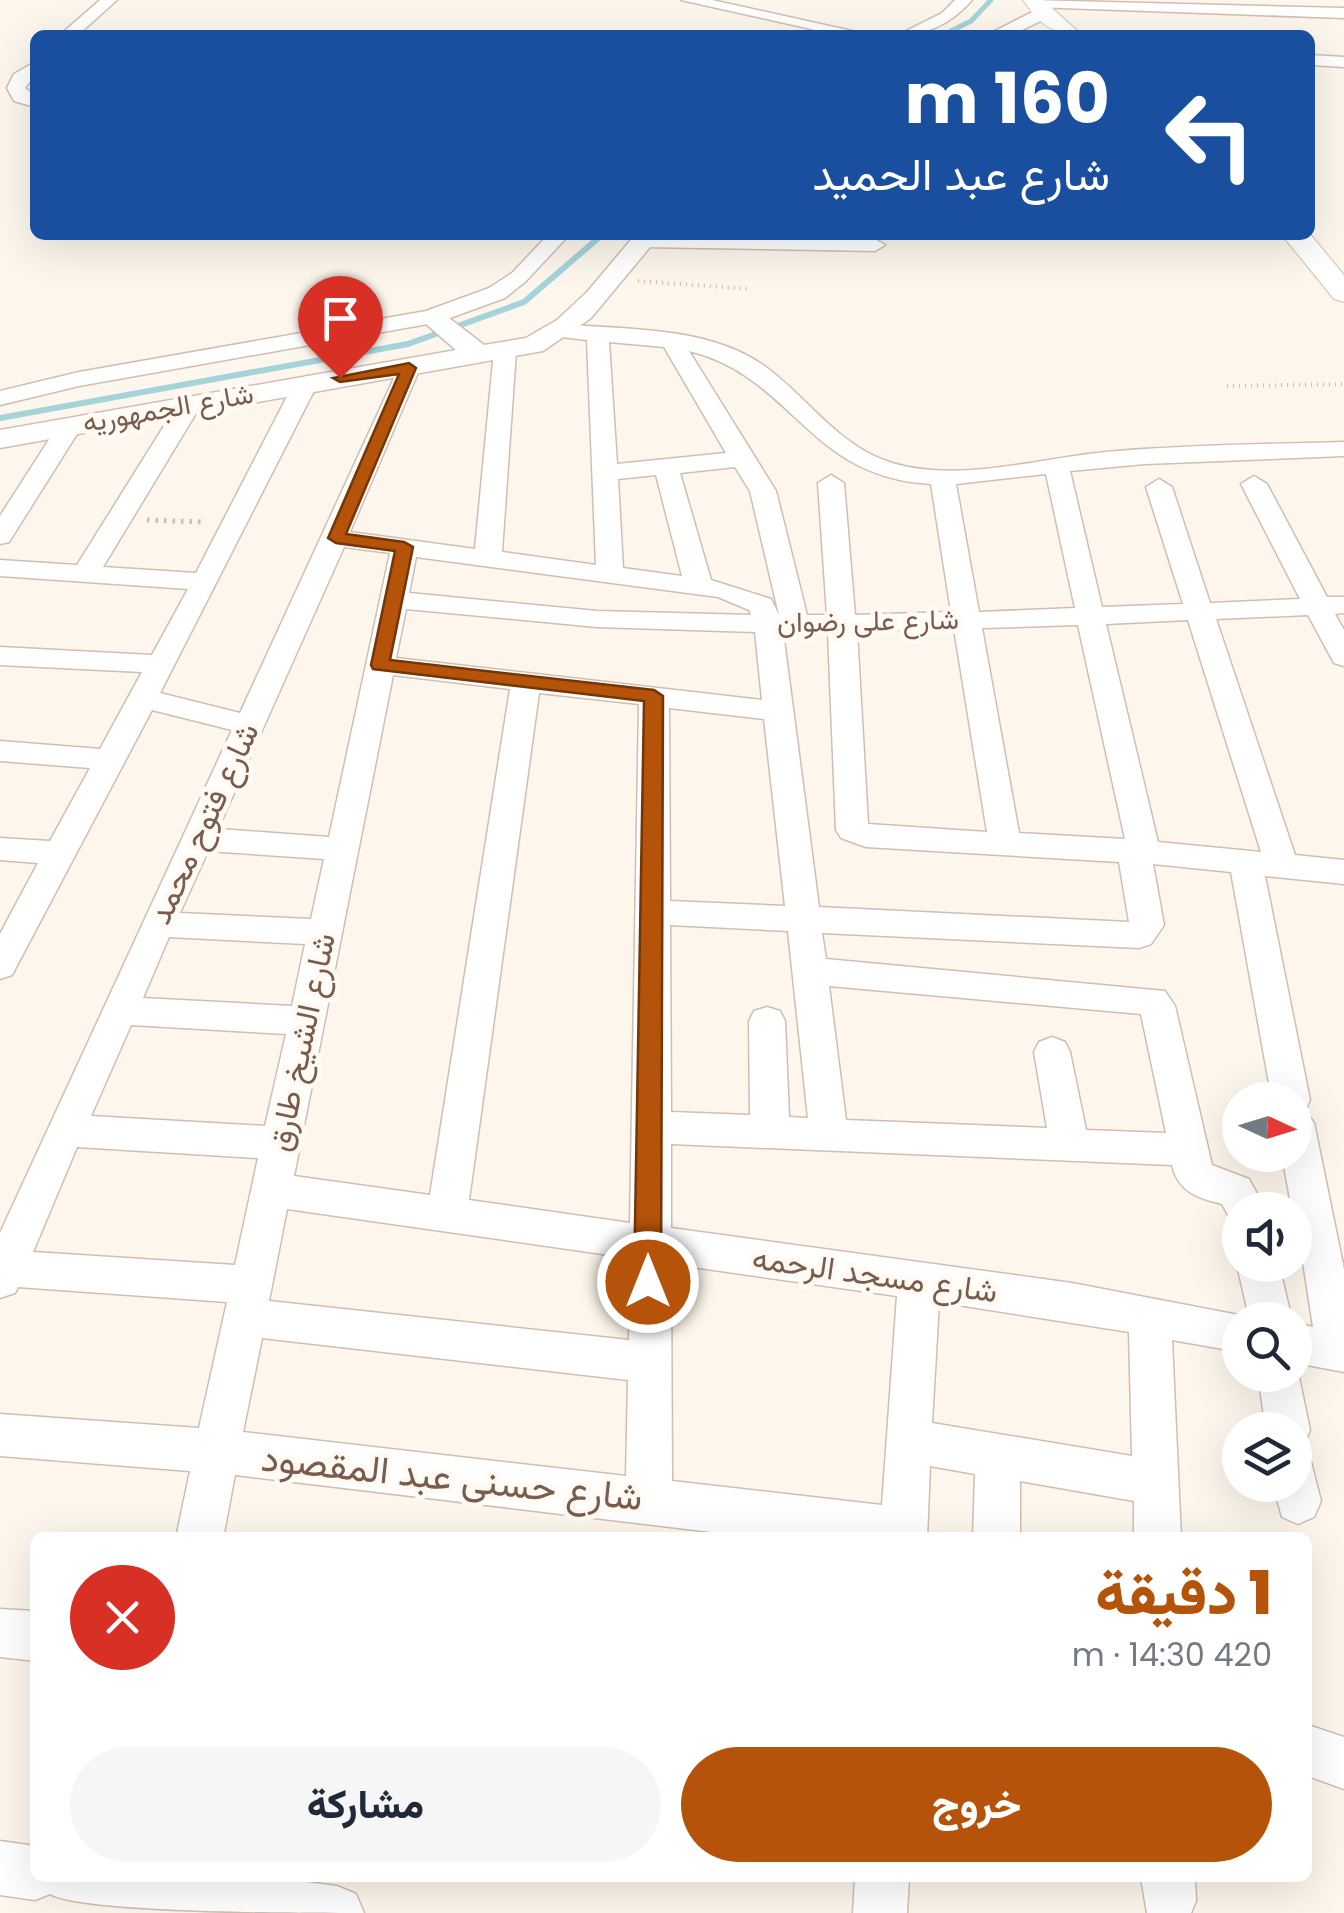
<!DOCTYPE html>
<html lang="ar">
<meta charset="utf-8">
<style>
body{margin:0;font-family:Poppins,Vazirmatn,sans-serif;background:#f6f6f7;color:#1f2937;direction:rtl;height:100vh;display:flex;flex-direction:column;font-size:38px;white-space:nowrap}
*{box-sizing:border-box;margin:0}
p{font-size:32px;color:#747a83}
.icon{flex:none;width:55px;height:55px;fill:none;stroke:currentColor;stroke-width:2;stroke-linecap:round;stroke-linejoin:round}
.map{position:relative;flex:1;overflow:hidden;direction:ltr}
.drawer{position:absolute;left:30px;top:1532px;width:1282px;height:350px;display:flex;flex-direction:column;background:#fff;border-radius:15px;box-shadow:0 10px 40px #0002;direction:rtl}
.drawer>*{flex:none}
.hud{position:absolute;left:30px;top:30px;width:1285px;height:210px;border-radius:15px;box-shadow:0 10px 40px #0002;direction:rtl;background:#1a4fa0;color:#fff;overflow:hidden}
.needle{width:65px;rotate:94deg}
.tools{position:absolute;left:1222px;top:1082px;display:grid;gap:20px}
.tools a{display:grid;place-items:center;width:90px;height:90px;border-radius:50%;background:#fff;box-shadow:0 10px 40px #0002;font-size:50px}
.pin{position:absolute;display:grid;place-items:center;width:85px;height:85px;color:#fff;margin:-102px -42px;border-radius:50% 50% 50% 0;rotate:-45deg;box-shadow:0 0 10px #0007}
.pin .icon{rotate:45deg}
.me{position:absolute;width:110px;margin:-55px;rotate:0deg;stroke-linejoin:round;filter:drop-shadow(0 0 8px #0008)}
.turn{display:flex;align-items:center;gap:35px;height:210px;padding:0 40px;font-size:45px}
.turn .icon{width:130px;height:130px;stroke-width:2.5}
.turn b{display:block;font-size:70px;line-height:85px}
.round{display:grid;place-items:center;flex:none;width:105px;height:105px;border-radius:52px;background:#f6f6f7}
.summary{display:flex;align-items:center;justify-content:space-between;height:170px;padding:0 40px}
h1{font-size:60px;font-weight:800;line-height:75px;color:#b45309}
.button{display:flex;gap:20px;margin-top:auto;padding:20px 40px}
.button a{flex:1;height:115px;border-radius:60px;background:#b45309;color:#fff;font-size:40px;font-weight:800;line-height:115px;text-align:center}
.button a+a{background:#f6f6f7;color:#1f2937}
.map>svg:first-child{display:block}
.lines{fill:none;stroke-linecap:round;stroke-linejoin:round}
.stream-far1{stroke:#a5d3da;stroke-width:5}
.stream{stroke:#a5d3da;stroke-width:6}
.minor-casing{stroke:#d1beb0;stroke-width:3}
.tertiary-casing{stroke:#d1beb0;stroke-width:3}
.secondary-casing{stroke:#d6c0b0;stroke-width:2}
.path-far1{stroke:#d9b8a5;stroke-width:4;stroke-dasharray:1 5;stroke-linecap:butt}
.path{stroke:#d9b8a5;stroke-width:5;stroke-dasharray:2.5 6;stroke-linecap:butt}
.minor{fill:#fff;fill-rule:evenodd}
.tertiary{fill:#fff;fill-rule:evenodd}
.secondary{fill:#fff;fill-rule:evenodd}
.route{fill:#b45309;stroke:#753606;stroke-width:2.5}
.labels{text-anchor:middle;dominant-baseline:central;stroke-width:10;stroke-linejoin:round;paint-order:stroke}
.far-street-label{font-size:28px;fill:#7a5c4d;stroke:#fffaf3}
.street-label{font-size:32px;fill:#7a5c4d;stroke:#fffaf3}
.near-street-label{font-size:38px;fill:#7a5c4d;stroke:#fffaf3}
</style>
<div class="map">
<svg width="1344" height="1913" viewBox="0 0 1344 1913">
<rect width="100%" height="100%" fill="#fdf6ec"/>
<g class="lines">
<path class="stream-far1" d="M943 35 971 21 991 0"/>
<path class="stream" d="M0 418 408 344 524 302 602 235"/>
<g class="minor-casing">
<path id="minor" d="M100 0H117L78 35H60Z
M681 0H712L870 35H838Z
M955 0H972C952 23 928 35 898 35L942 13Z
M1028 0 1344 8V18L1034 7Z
M1310 55 1344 57V67L1310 65Z
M35 62V75L25 88 35 96V107L14 101 7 88 14 74Z
M548 235H569L526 281 505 298 439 322 79 386 0 405V391L79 372 426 311 489 288 512 273Z
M647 235 875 239 885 245 875 251 643 247 633 241Z
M561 324C625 330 704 326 760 363 806 394 836 446 892 463 963 484 1045 456 1117 451 1192 445 1268 444 1344 442V456L1145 464 1070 471 1102 607 1183 604 1146 487 1159 479 1172 487 1210 603 1300 599 1241 484 1254 476 1267 484 1327 597H1344V613L1335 614 1344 630V666L1334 663 1308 615 1216 619 1295 855 1344 860V884L1265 876 1310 1100 1305 1111 1314 1123 1344 1269V1372L1296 1363 1310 1430 1304 1445 1295 1449V1430H1266L1258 1375H1295V1323L1313 1327 1295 1210H1292L1282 1155H1295V1100H1272L1231 872 1153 864 1164 925 1151 944 1139 948 822 933 826 959 1165 991 1175 1006 1212 1165 1249 1179 1266 1210H1240V1225L1232 1222 1222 1204C1198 1198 1178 1192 1172 1165L671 1144V1228L1072 1283 1249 1317 1237 1265 1240 1259V1265H1279L1292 1320H1240V1352L1172 1340 1181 1538H1134V1501L1020 1481V1538H973L975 1474 930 1466 927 1538H762L235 1475 223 1538H176L190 1471 0 1456V1414L199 1428 227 1302 18 1287 15 1293 0 1298V1233L232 730 152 710 12 975 0 979V934L38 863 0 860V838L50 841 90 768 0 761V741L100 749 142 672 0 665V647L152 655 188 589 0 576V560L77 565 177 405 189 398 201 405 103 567 196 573 294 383 306 376 314 378 318 383 160 693 240 713 401 363 409 361 420 368 350 532 475 549 494 351 505 344 516 351 502 552 596 565 587 340 553 336 550 331ZM609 342 664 347 726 453 617 464ZM689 351C793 376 808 478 931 484L951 612 855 615 844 483 831 475 818 483 827 615H807L776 491ZM735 467 750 491 779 615 771 599 711 580 680 473ZM1046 474 1075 608 979 612 956 484ZM656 475 682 576 623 568 618 479ZM344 547 390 553 329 837 218 829ZM416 557 718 597 749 610 751 615 597 611 409 593ZM406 609 597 627 755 632 762 700 396 658ZM1188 620 1261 852 1158 842 1106 624ZM1078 625 1125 839 1019 833 982 628ZM954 629 987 832 868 824 857 631ZM783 632H828L836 830 841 838 866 847 1119 862 1129 922 819 907ZM393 675 510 689 430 1195 294 1176ZM539 693 639 704 630 1223 469 1200ZM669 708 764 719 785 906 670 901ZM208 851 324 859 311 919 180 913ZM670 925 788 931 808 1118 789 1117 785 1021 780 1011 767 1007 754 1011 749 1021 750 1115 671 1112ZM169 937 305 944 292 1006 143 998ZM829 986 1141 1014 1166 1133 1086 1130 1070 1052 1065 1042 1052 1037 1039 1042 1034 1052 1047 1128 846 1120ZM131 1025 286 1034 265 1126 91 1116ZM77 1147 258 1158 235 1265 33 1252ZM287 1209 630 1258 629 1340 269 1301ZM671 1264 897 1296 882 1505 672 1481ZM939 1302 1129 1332 1132 1456 932 1423ZM262 1338 628 1380 626 1476 243 1432Z
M70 419 82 426 9 542 0 544V516L61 421Z
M1295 1456 1311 1462 1321 1501 1314 1517 1298 1524 1282 1517 1273 1485H1295Z
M0 1609 35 1611V1661L0 1657Z
M1308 1725 1344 1737V1789L1308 1776Z
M0 1841 35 1846V1878H275L337 1886 356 1894 364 1913C309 1913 82 1913 50 1894L35 1900 0 1895Z
M855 1878H909L907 1913H853Z
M1141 1878H1195L1196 1901 1191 1913H1147Z"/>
</g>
<g class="tertiary-casing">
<path id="tertiary" d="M1042 7 1049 9V17L1012 35H987Z
M635 235H660L591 318 543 351 0 448V430L456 350 418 317 431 309 440 311 484 345 526 338 557 320 587 292Z"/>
</g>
<g class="secondary-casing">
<path id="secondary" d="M1023 0H1043L1082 35C1053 35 1039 24 1023 0Z
M1310 234 1344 275V302L1334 299 1282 235Z"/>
</g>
<path class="path-far1" d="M638 281 749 289
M1227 386 1344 384"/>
<path class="path" d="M147 520 204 522"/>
<use href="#minor" class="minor"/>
<use href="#tertiary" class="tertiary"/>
<use href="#secondary" class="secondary"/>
</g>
<path class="route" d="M409 363 416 368 346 534 404 542 413 547 390 660 654 690 663 696 661 1282 657 1291 648 1295 638 1291 634 1282 644 701 373 669 371 665 395 551 336 543 328 538 399 374 340 382 333 378Z"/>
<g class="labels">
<g class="far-street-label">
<text transform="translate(168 408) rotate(-10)">شارع الجمهوريه</text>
<text transform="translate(868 621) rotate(-1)">شارع على رضوان</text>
</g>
<g class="street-label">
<text transform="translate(203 823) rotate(-65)">شارع فتوح محمد</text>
<text transform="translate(301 1042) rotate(-78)">شارع الشيخ طارق</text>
<text transform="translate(875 1274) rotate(8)">شارع مسجد الرحمه</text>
</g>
<g class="near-street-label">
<text transform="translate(452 1477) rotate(6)">شارع حسنى عبد المقصود</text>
</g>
</g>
</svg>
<div class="tools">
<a><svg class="needle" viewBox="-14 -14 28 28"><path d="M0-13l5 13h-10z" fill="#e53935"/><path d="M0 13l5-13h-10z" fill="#747a83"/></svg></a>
<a><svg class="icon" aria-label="sound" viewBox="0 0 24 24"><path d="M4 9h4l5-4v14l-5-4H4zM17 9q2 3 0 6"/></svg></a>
<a><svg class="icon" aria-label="search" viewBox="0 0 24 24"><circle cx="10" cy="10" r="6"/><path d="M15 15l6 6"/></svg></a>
<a><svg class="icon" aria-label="layers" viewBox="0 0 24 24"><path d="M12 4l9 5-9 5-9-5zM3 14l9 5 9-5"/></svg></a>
</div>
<div class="pin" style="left:340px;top:378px;background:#d93025"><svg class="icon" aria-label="arrive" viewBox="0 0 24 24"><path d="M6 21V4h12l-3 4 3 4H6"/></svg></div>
<svg class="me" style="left:648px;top:1282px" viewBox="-20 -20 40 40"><circle r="17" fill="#b45309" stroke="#fff" stroke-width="3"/><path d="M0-11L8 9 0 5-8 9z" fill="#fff"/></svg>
<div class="hud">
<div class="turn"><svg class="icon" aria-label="left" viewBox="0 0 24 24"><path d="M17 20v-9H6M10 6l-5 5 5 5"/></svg><div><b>160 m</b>شارع عبد الحميد</div></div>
</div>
<section class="drawer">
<div class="summary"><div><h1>1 دقيقة</h1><p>420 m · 14:30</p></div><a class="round" style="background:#d93025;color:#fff"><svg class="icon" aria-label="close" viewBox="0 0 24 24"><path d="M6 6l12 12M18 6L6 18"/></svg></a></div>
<div class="button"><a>خروج</a><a>مشاركة</a></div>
</section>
</div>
